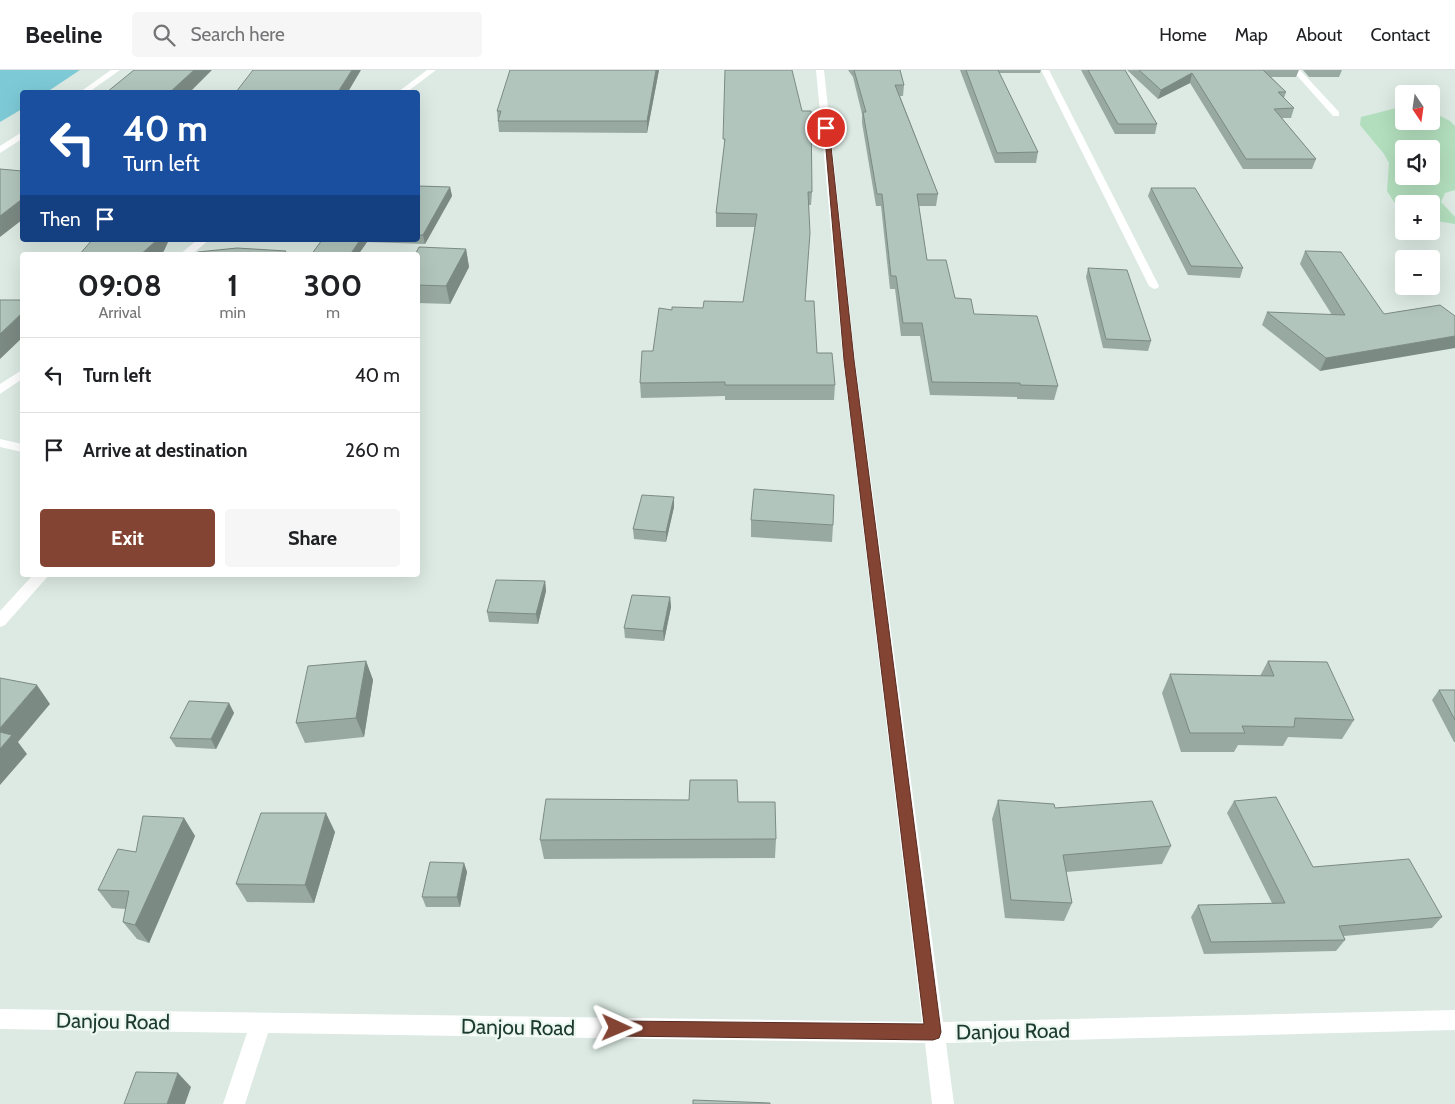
<!DOCTYPE html>
<meta charset="utf-8">
<style>
body{margin:0;font-family:Cabin,sans-serif;background:#f6f6f6;color:#202124;height:100vh;display:flex;flex-direction:column;font-size:19px;white-space:nowrap}
*{box-sizing:border-box;margin:0}
p{font-size:16px;color:#757577}
.icon{flex:none;width:28px;height:28px;fill:none;stroke:currentColor;stroke-width:2;stroke-linecap:round;stroke-linejoin:round}
.map{position:relative;flex:1;overflow:hidden}
.panel{position:absolute;left:20px;top:182px;width:400px;height:325px;display:flex;flex-direction:column;background:#fff;border-radius:5px;box-shadow:0 5px 20px #0002}
.panel>*{flex:none}
.guide{position:absolute;left:20px;top:20px;width:400px;height:152px;border-radius:5px;box-shadow:0 5px 20px #0002;background:#1a4fa0;color:#fff;overflow:hidden}
.needle{width:32px;rotate:167deg}
.tools{position:absolute;left:1395px;top:15px;display:grid;gap:10px}
.tools a{display:grid;place-items:center;width:45px;height:45px;border-radius:5px;background:#fff;box-shadow:0 5px 20px #0002;font-size:25px}
.pin{position:absolute;display:grid;place-items:center;width:42px;height:42px;color:#fff;margin:-21px;border:2px solid #fff;border-radius:50%;box-shadow:0 1px 5px #0007}
.me{position:absolute;width:55px;margin:-28px;rotate:91deg;stroke-linejoin:round;filter:drop-shadow(0 0 4px #0008)}
.turn{display:flex;align-items:center;gap:18px;height:105px;padding:0 20px;font-size:22px}
.turn .icon{width:65px;height:65px;stroke-width:2.5}
.turn b{display:block;font-size:35px;line-height:42px}
.then{display:flex;align-items:center;height:48px;padding:0 20px;background:#0003;gap:10px;font-size:19px}
.eta{display:flex;justify-content:space-evenly;align-items:center;height:85px;text-align:center}
.eta b{font-size:30px;font-weight:700;line-height:35px}
.cta{display:flex;gap:10px;margin-top:auto;padding:10px 20px}
.cta a{flex:1;height:58px;border-radius:5px;background:#844433;color:#fff;font-size:20px;font-weight:700;line-height:58px;text-align:center}
.cta a+a{background:#f6f6f6;color:#202124}
ul{padding:0;list-style:none}
li{display:flex;align-items:center;gap:15px;height:75px;padding:0 20px;border-top:1px solid #e0e0e0}
li div{flex:1}
li b{display:block;font-size:19px}
li em{font-style:normal}
header{display:flex;align-items:center;gap:30px;box-sizing:border-box;height:70px;padding:0 25px;background:#fff;border-bottom:1px solid #e0e0e0}
header strong{font-size:24px}
nav{display:flex;gap:28px;margin-inline-start:auto;font-size:18px}
.search{width:350px;height:45px;background:#f6f6f6;display:flex;align-items:center;gap:12px;box-sizing:border-box;padding:0 18px;border-radius:5px;color:#757577;font-size:19px}
.map>svg:first-child{display:block}
.green{fill:#b2debd;fill-rule:evenodd}
.water{fill:#7dcad6}
.lines{fill:none;stroke-linecap:round;stroke-linejoin:round}
.minor{fill:#fff;fill-rule:evenodd}
.wall{fill:#98a9a2}
.shaded-wall{fill:#7c8a84}
.building{fill:#b1c5bc;stroke:#7c8a84}
.route{fill:#844433;stroke:#562c21}
.labels{text-anchor:middle;dominant-baseline:central;stroke-width:4.5;stroke-linejoin:round;paint-order:stroke}
.near-street-label{font-size:21px;fill:#1d3a31;stroke:#ecf7f1}
</style>
<header>
<strong>Beeline</strong>
<div class="search"><svg class="icon" aria-label="search" viewBox="0 0 24 24"><circle cx="10" cy="10" r="6"/><path d="M15 15l6 6"/></svg>Search here</div>
<nav><a>Home</a><a>Map</a><a>About</a><a>Contact</a></nav>
</header>
<div class="map">
<svg width="1455" height="1034" viewBox="0 0 1455 1034">
<rect width="100%" height="100%" fill="#dceae3"/>
<path class="green" d="M1404 36V51H1431V41L1450 51 1455 56V120L1445 123 1441 132 1455 147V154L1431 150V134H1404V139L1394 132 1387 121 1389 93 1384 84 1360 55 1361 47ZM1404 79H1431V106H1404Z"/>
<path class="water" d="M0 0H80L47 22H22V39L0 52Z"/>
<g class="lines">
<path class="minor" d="M111 0H120L89 22H80Z
M427 0H436L407 22H398Z
M816 0H824L855 290 943 952 1455 940V960L946 973 954 1034H932L925 973 268 963 245 1034H223L247 963 0 959V939L922 952 843 290Z
M1041 0H1049L1159 216 1158 218 1154 219 1149 216Z
M1292 0H1300L1339 42V46H1333Z
M22 62V69L0 83V76Z
M197 170H209L191 185H179Z
M22 300V309L0 324V314Z
M0 369 22 374V382L0 377Z
M33 505H49L5 555 0 557V541Z"/>
</g>
<path class="wall" d="M659 0 647 63 499 62 497 41Z
M725 0 812 122 811 135H809L805 231 817 283 835 315 834 330H725V326L641 328 640 313 653 281 672 240 703 238 743 232 755 157H716V143L724 81Z
M848 0H900L904 15 903 26H900L938 124 936 136H919L927 190 955 228 1058 316 1054 330 1017 329V327L930 325 920 266H901L895 219H890L881 136H876L862 53V44L853 7Z
M960 0H1041L1040 3H999L1038 82 1036 93H995Z
M1081 0H1125L1157 54 1155 64H1115Z
M1127 0H1299L1296 7H1271L1286 22 1284 28 1294 38 1291 48H1282L1316 89 1312 99H1243L1190 13 1158 29Z
M1303 0H1342L1339 7H1309Z
M418 116 450 117 452 126 425 174 367 172 358 185H311L322 170H418Z
M1151 118 1243 198 1240 208 1188 205 1148 126Z
M466 179 469 197 450 234 418 233V185Z
M1305 181 1384 244 1320 301 1262 255 1267 242 1332 245 1300 194Z
M1088 198 1151 271 1148 281 1103 278 1086 207Z
M674 427V437L666 472 634 469 633 459Z
M751 450 833 455 832 472 751 467Z
M545 511 546 521 538 554 489 552 487 542Z
M670 527 671 537 664 571 625 568 624 558Z
M366 591 373 610 364 667 305 673 296 653Z
M1268 591 1354 650 1342 669 1288 667 1283 676 1238 675 1234 682H1181L1162 623 1170 604 1260 606Z
M1439 620H1455V672H1454L1432 630Z
M229 633 234 643 216 679 176 677 170 668Z
M689 730 738 732 776 769 775 788 544 789 540 770Z
M998 730 1055 738 1171 776 1162 794 1066 802 1072 833 1064 851 1005 848 992 749Z
M1234 731 1313 797 1442 847 1432 858 1344 866 1345 870 1336 881 1204 884 1191 847 1198 835 1272 833 1227 743Z
M184 748 195 766 149 873 137 869 123 852 126 839 112 838 98 820 136 782Z
M335 762 314 833 247 832 236 814Z
M464 793 467 802 460 837H426L422 827Z"/>
<path class="shaded-wall" d="M194 0H212L190 22H170Z
M352 0H361L348 22H338Z
M656 0H659L647 63V51Z
M1192 3 1190 13 1158 29 1161 20Z
M450 117 452 126 425 174 423 165Z
M22 129V150L0 167V146Z
M157 170H169L164 181 160 185H140Z
M360 170H366L367 172 358 185H350Z
M466 179 469 197 450 234 446 216Z
M22 243V268L0 289V264Z
M1455 266V278L1320 301 1326 288Z
M674 427V437L666 472V462Z
M545 511 546 521 538 554 536 544Z
M670 527 671 537 664 571 663 561Z
M366 591 373 610 364 667 356 648Z
M37 615 50 634 18 672 27 684 0 715V658Z
M229 633 234 643 216 679 211 669Z
M326 743 335 762 314 833 305 815Z
M184 748 195 766 149 873 135 855Z
M464 793 467 802 460 837 457 827Z
M178 1003 191 1017 185 1034H167Z"/>
<path class="building" d="M134 0H194L170 22H107Z
M253 0H352L338 22H236Z
M510 0H656L647 51H498L501 41H497Z
M725 0H792L802 41H811L812 122H808L810 163 805 231H814L817 283H832L835 315H725V312L640 313 642 281H653L659 238 672 240V237L703 238 704 231 743 232 757 144 716 143 725 69H723Z
M854 0H900L904 15H895L938 124H917L927 190H946L955 228 971 229 974 244 1037 246 1058 316 1020 315V313L932 312 922 253H903L896 206H891L882 124H877L863 42H866Z
M966 0H998L1038 82 997 83Z
M1088 0H1125L1157 54H1118Z
M1139 0H1263L1286 22H1278L1294 38 1274 39 1316 89H1246L1192 3 1161 20Z
M0 99 22 101V129L0 146Z
M418 116 450 117 423 165H418Z
M1151 118H1195L1243 198 1191 196Z
M92 170H157L140 185H79Z
M322 170H360L350 185H311Z
M419 177 466 179 446 216 418 215V185H415Z
M237 178 286 181 283 185H197L198 182Z
M1305 181 1341 182 1384 244 1440 235 1455 246V266L1326 288 1267 242 1345 245Z
M1088 198 1127 200 1151 271 1106 269Z
M0 230H22V243L0 264Z
M754 419 834 425 833 455 751 450Z
M642 425 674 427 666 462 633 459Z
M496 510 545 511 536 544 487 542Z
M632 525 670 527 663 561 624 558Z
M366 591 356 648 296 653 308 596Z
M1268 591 1327 592 1354 650 1295 648 1294 657 1242 656 1245 663H1190L1170 604 1274 606Z
M0 608 37 615 0 658Z
M1439 620H1455V650Z
M189 631 229 633 211 669 170 668Z
M0 662 12 665 0 679Z
M690 710H737L738 732H775L776 769 540 770 546 729 689 730Z
M1276 727 1313 797 1409 789 1442 847 1339 856 1345 870 1211 872 1198 835 1285 833 1234 731Z
M998 730 1054 734 1055 738 1152 731 1171 776 1063 785 1072 833 1011 830Z
M261 743H326L305 815 236 814Z
M143 746 184 748 135 855 123 852 129 821 98 820 118 779 136 782Z
M430 792 464 793 457 827H422Z
M136 1002 178 1003 167 1034H124Z
M693 1030 770 1033V1034H693Z"/>
<path class="route" d="M824 56 829 58 854 290 941 962 939 968 933 970 617 966 611 964 609 958 611 953 617 951 924 954 844 290Z"/>
<g class="labels">
<g class="near-street-label">
<text transform="translate(113 951) rotate(1)">Danjou Road</text>
<text transform="translate(518 957) rotate(1)">Danjou Road</text>
<text transform="translate(1013 961) rotate(-1)">Danjou Road</text>
</g>
</g>
</svg>
<div class="tools">
<a><svg class="needle" viewBox="-14 -14 28 28"><path d="M0-13l5 13h-10z" fill="#e53935"/><path d="M0 13l5-13h-10z" fill="#757577"/></svg></a>
<a><svg class="icon" aria-label="sound" viewBox="0 0 24 24"><path d="M4 9h4l5-4v14l-5-4H4zM17 9q2 3 0 6"/></svg></a>
<a>+</a>
<a>−</a>
</div>
<div class="pin" style="left:826px;top:58px;background:#d93025"><svg class="icon" aria-label="arrive" viewBox="0 0 24 24"><path d="M6 21V4h12l-3 4 3 4H6"/></svg></div>
<svg class="me" style="left:617px;top:958px" viewBox="-20 -20 40 40"><path d="M0-17L14 15 0 8-14 15z" fill="#844433" stroke="#fff" stroke-width="4"/></svg>
<div class="guide">
<div class="turn"><svg class="icon" aria-label="left" viewBox="0 0 24 24"><path d="M17 20v-9H6M10 6l-5 5 5 5"/></svg><div><b>40 m</b>Turn left</div></div>
<div class="then">Then<svg class="icon" aria-label="arrive" viewBox="0 0 24 24"><path d="M6 21V4h12l-3 4 3 4H6"/></svg></div>
</div>
<section class="panel">
<div class="eta">
<div><b>09:08</b><p>Arrival</p></div>
<div><b>1</b><p>min</p></div>
<div><b>300</b><p>m</p></div>
</div>
<ul>
<li><svg class="icon" aria-label="left" viewBox="0 0 24 24"><path d="M17 20v-9H6M10 6l-5 5 5 5"/></svg><div><b>Turn left</b></div><em>40 m</em></li>
<li><svg class="icon" aria-label="arrive" viewBox="0 0 24 24"><path d="M6 21V4h12l-3 4 3 4H6"/></svg><div><b>Arrive at destination</b></div><em>260 m</em></li>
</ul>
<div class="cta"><a>Exit</a><a>Share</a></div>
</section>
</div>
